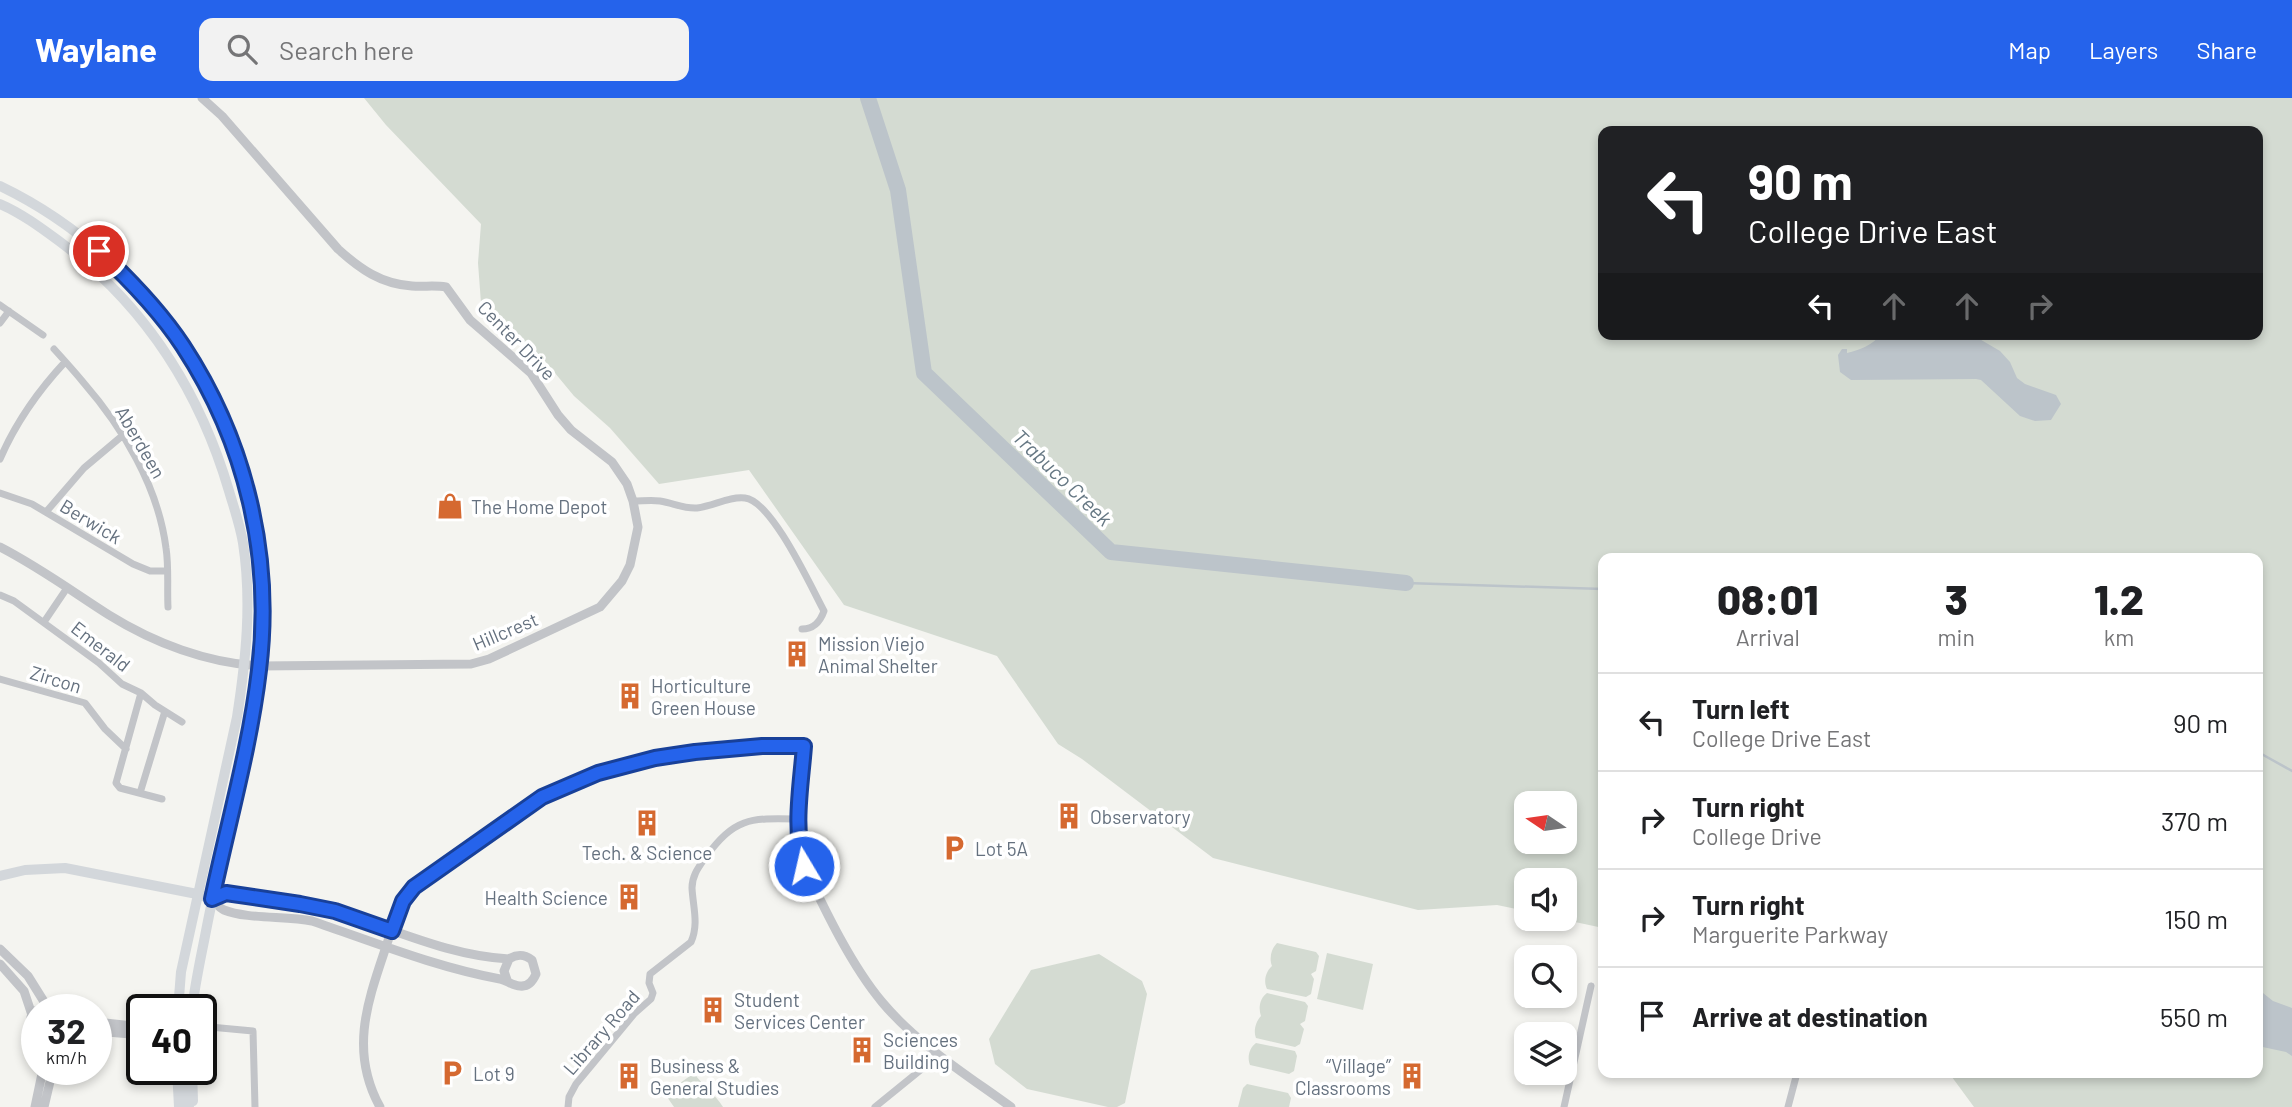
<!DOCTYPE html>
<meta charset="utf-8">
<style>
body{margin:0;font-family:Barlow,sans-serif;background:#f2f2f2;color:#202124;height:100vh;display:flex;flex-direction:column;font-size:26px;white-space:nowrap}
*{box-sizing:border-box;margin:0}
p{font-size:23px;color:#757577}
.icon{flex:none;width:38px;height:38px;fill:none;stroke:currentColor;stroke-width:2;stroke-linecap:round;stroke-linejoin:round}
.map{position:relative;flex:1;overflow:hidden}
.side{position:absolute;left:1598px;top:455px;width:665px;height:525px;display:flex;flex-direction:column;background:#fff;border-radius:14px;box-shadow:0 4px 10px #0003}
.side>*{flex:none}
.top-card{position:absolute;left:1598px;top:28px;width:665px;height:214px;border-radius:14px;box-shadow:0 4px 10px #0003;background:#202124;color:#fff;overflow:hidden}
.needle{width:46px;rotate:283deg}
.buttons{position:absolute;left:1514px;top:693px;display:grid;gap:14px}
.buttons a{display:grid;place-items:center;width:63px;height:63px;border-radius:14px;background:#fff;box-shadow:0 4px 10px #0003;font-size:35px}
.speed{position:absolute;left:21px;top:896px;display:flex;gap:14px;font-size:35px;font-weight:700;text-align:center}
.speed>*{display:grid;place-content:center;width:91px;height:91px;border-radius:50%;background:#fff;box-shadow:0 4px 10px #0003;line-height:1}
.speed small{font-size:18px;font-weight:400}
.speed .limit{border:4px solid #111;border-radius:10px;background:#fff;color:#111}
.pin{position:absolute;display:grid;place-items:center;width:60px;height:60px;color:#fff;margin:-30px;border:4px solid #fff;border-radius:50%;box-shadow:0 2px 7px #0007}
.me{position:absolute;width:77px;margin:-38px;rotate:351deg;stroke-linejoin:round;filter:drop-shadow(0 0 5px #0008)}
.turn{display:flex;align-items:center;gap:24px;height:147px;padding:0 35px;font-size:32px}
.turn .icon{width:91px;height:91px;stroke-width:2.5}
.turn b{display:block;font-size:49px;line-height:60px}
.lanes{display:flex;align-items:center;height:66px;padding:0 35px;background:#0003;justify-content:center;gap:35px;direction:ltr}
.lanes .off{opacity:.35}
.eta{display:flex;justify-content:space-evenly;align-items:center;height:119px;text-align:center}
.eta b{font-size:42px;font-weight:800;line-height:49px}
ul{padding:0;list-style:none}
li{display:flex;align-items:center;gap:21px;height:98px;padding:0 35px;border-top:2px solid #e0e0e0}
li div{flex:1}
li b{display:block;font-size:26px}
li em{font-style:normal}
header{display:flex;align-items:center;gap:42px;box-sizing:border-box;height:98px;padding:0 35px;background:#2563eb;color:#fff}
header strong{font-size:33px}
nav{display:flex;gap:38px;margin-inline-start:auto;font-size:24px}
.search{width:490px;height:63px;background:#f2f2f2;display:flex;align-items:center;gap:18px;box-sizing:border-box;padding:0 24px;border-radius:14px;color:#757577;font-size:26px}
.map>svg:first-child{display:block}
.green{fill:#d4dbd2;fill-rule:evenodd}
.water{fill:#bcc4ca}
.lines{fill:none;stroke-linecap:round;stroke-linejoin:round}
.stream{stroke:#bcc4ca;stroke-width:2.5}
.river{stroke:#bcc4ca;stroke-width:16}
.minor{stroke:#c2c4c8;stroke-width:7}
.tertiary{stroke:#c2c4c8;stroke-width:9}
.secondary{stroke:#d3d7db;stroke-width:10}
.primary{stroke:#d3d7db;stroke-width:10}
.route-casing{stroke:#184099;stroke-width:18}
.route{stroke:#2563eb;stroke-width:12}
.labels{text-anchor:middle;dominant-baseline:central;stroke-width:7;stroke-linejoin:round;paint-order:stroke}
.street-label{font-size:19px;fill:#65717f;stroke:#fff}
.poi-label{font-size:19px;fill:#65717f;stroke:#fff;text-anchor:start}
.water-label{font-size:21px;font-style:italic;fill:#667884;stroke:#fff}
</style>
<header>
<strong>Waylane</strong>
<div class="search"><svg class="icon" aria-label="search" viewBox="0 0 24 24"><circle cx="10" cy="10" r="6"/><path d="M15 15l6 6"/></svg>Search here</div>
<nav><a>Map</a><a>Layers</a><a>Share</a></nav>
</header>
<div class="map">
<svg width="2292" height="1009" viewBox="0 0 2292 1009">
<rect width="100%" height="100%" fill="#f4f4f0"/>
<path class="green" d="M364 0H2292V1009H1974L1949 975H2258V460H1603V830L1561 821H1564V782H1526V813L1497 807 1418 812 1213 760 1082 661 1058 646 997 558 844 507 749 372 659 386 610 330 574 298 545 263 481 205 478 165 481 126 386 27ZM1603 33H2258V236H1603ZM1526 705H1564V744H1526Z
M1277 845 1316 854 1319 858 1316 873 1311 876 1314 881 1311 896 1306 899 1267 891C1263 883 1266 873 1272 868 1269 861 1271 851 1277 845Z
M1327 855 1373 866 1363 912 1317 901Z
M1099 856 1142 883 1147 896 1125 1005 1117 1009H1108L1027 991 995 966 989 941 1031 872Z
M1267 895 1305 904 1308 908 1305 923 1300 926 1304 931 1300 946 1295 949 1256 940C1253 933 1256 923 1261 918 1258 910 1260 900 1267 895Z
M1256 945 1295 953 1297 958 1294 973 1289 976 1250 967C1247 960 1249 950 1256 945Z
M694 975C703 988 715 996 723 1009H674L665 996Z
M1247 986 1288 995 1291 1000 1289 1009H1238L1243 990Z"/>
<path class="water" d="M1881 236H1971L2000 253 2010 264 2017 280 2025 286 2056 297 2061 306 2051 322 2035 323 2020 318 1981 282 1976 281 1851 282 1840 274 1838 257 1842 251H1847V255C1860 252 1873 247 1881 236Z
M2258 891 2273 903 2292 910V958L2286 954 2258 948Z"/>
<g class="lines">
<path class="stream" d="M1406 485 1603 491
M2258 654 2292 673"/>
<path class="river" d="M868 0 898 92 924 275 1111 454 1406 485"/>
<path class="minor" d="M0 207 43 237
M0 225 9 213
M54 251C64 262 74 273 83 284 123 330 158 388 166 450 169 469 167 490 168 509
M0 361C16 324 38 293 65 264
M0 395 32 406 133 466 150 473H167
M633 403C642 403 652 402 660 403 673 405 684 411 697 410 714 408 729 398 745 400 772 403 811 489 824 513 820 524 814 531 802 531
M46 414 84 370 122 338
M0 497 14 503 99 565 122 586 141 595 155 607 182 624
M44 524 67 490
M0 581 85 605 105 631 126 651
M141 595 116 685 120 690 162 701
M140 695 165 613
M201 925 210 929 253 933 255 1009
M568 1009 569 999 576 986 634 916 651 901 653 895 649 885 650 876 691 844C699 826 693 809 692 790 692 778 698 770 705 760 735 719 750 720 798 721
M875 1009 939 957
M1564 1009 1591 888
M1788 1009 1797 975"/>
<path class="tertiary" d="M0 449C39 469 73 494 109 517 154 545 207 565 260 568L471 566 489 561 600 509 622 483 630 467 638 429 633 403 627 386 612 364 571 332 558 317 531 275 470 222 446 189C434 187 424 189 412 188 381 186 360 171 338 151L222 18 202 0
M226 795C263 801 302 803 338 814 394 831 449 858 509 861 517 856 524 856 532 862L536 876C533 883 528 889 520 888 512 888 507 882 500 881 435 869 374 844 312 823 286 818 246 821 224 812 219 810 215 804 212 801Z
M0 851 28 878 48 910
M0 866 24 893 32 917
M507 882 504 873 509 861
M35 913 31 919 30 929 37 939
M96 924 142 929
M96 933 142 937
M35 1009 43 971
M44 1009 53 971
M380 1009C343 942 377 884 396 817L403 803 414 790 542 699 599 675 655 660 695 654 762 648H805C801 688 793 730 804 768 825 812 851 867 882 904 917 946 967 977 1011 1009"/>
<path class="secondary" d="M0 778 25 772 65 770 197 796 212 801"/>
<path class="primary" d="M0 88C182 175 290 386 258 585 244 668 222 750 206 833 201 859 195 885 192 912
M0 106C21 115 40 129 59 143 145 207 199 291 229 393 234 410 240 427 243 445 252 504 246 561 237 619L181 874 178 912
M177 971 179 1009
M184 971 186 1003 189 1009
M192 971 193 1003"/>
</g>
<g class="lines">
<g class="route-casing">
<path id="route" d="M99 153C130 182 160 213 183 248 246 344 273 459 259 572 250 649 228 725 212 801L226 795 300 806 335 813 392 833 403 803 414 789 542 699 598 675 655 660 695 654 762 648H804C801 688 793 729 804 768"/>
</g>
<use href="#route" class="route"/>
</g>
<defs>
<g id="shop-bare" transform="scale(2.1)"><path d="M-5-2.5h2.3a2.7 3.5 0 0 1 5.4 0H5L5.5 6h-11ZM-1.5-2.5h3a1.5 2.3 0 0 0-3 0Z" fill="#d56930" stroke="#fff" stroke-width="2.5" paint-order="stroke"/></g>
<g id="building-bare" transform="scale(2.1)"><path d="M-4-6H4V6H1V3H-1V6H-4ZM-2.5-4.3h1.7v1.8h-1.7ZM.8-4.3h1.7v1.8H.8ZM-2.5-1h1.7V.8h-1.7ZM.8-1h1.7V.8H.8Z" fill="#d56930" stroke="#fff" stroke-width="2.5" paint-order="stroke"/></g>
<g id="parking-bare" transform="scale(2.1)"><path d="M-3.5-5.5H1a3.5 3.5 0 0 1 0 7H-1V5.5H-3.5ZM-1-3.4V-.6H.8a1.4 1.4 0 0 0 0-2.8Z" fill="#d56930" stroke="#fff" stroke-width="2.5" paint-order="stroke"/></g>
</defs>
<g fill-rule="evenodd">
<use href="#shop-bare" x="450" y="408"/>
<use href="#building-bare" x="797" y="556"/>
<use href="#building-bare" x="630" y="598"/>
<use href="#building-bare" x="1069" y="718"/>
<use href="#building-bare" x="647" y="725"/>
<use href="#parking-bare" x="954" y="750"/>
<use href="#building-bare" x="629" y="799"/>
<use href="#building-bare" x="713" y="912"/>
<use href="#building-bare" x="862" y="952"/>
<use href="#parking-bare" x="452" y="975"/>
<use href="#building-bare" x="629" y="978"/>
<use href="#building-bare" x="1412" y="978"/>
</g>
<g class="labels">
<g class="street-label">
<text transform="translate(517 242) rotate(46)">Center Drive</text>
<text transform="translate(141 344) rotate(60)">Aberdeen</text>
<text transform="translate(91 423) rotate(31)">Berwick</text>
<text transform="translate(505 533) rotate(-23)">Hillcrest</text>
<text transform="translate(101 548) rotate(38)">Emerald</text>
<text transform="translate(56 581) rotate(17)">Zircon</text>
<text transform="translate(601 934) rotate(-49)">Library Road</text>
</g>
<g class="poi-label">
<text x="471" y="408">The Home Depot</text>
<text x="818" y="545">Mission Viejo<tspan x="818" dy="22">Animal Shelter</tspan></text>
<text x="651" y="587">Horticulture<tspan x="651" dy="22">Green House</tspan></text>
<text x="1090" y="718">Observatory</text>
<text x="975" y="750">Lot 5A</text>
<text x="647" y="754" text-anchor="middle">Tech. &amp; Science</text>
<text x="608" y="799" text-anchor="end">Health Science</text>
<text x="734" y="901">Student<tspan x="734" dy="22">Services Center</tspan></text>
<text x="883" y="941">Sciences<tspan x="883" dy="22">Building</tspan></text>
<text x="650" y="967">Business &amp;<tspan x="650" dy="22">General Studies</tspan></text>
<text x="1391" y="967" text-anchor="end">“Village”<tspan x="1391" dy="22">Classrooms</tspan></text>
<text x="473" y="975">Lot 9</text>
</g>
<g class="water-label">
<text transform="translate(1063 379) rotate(44)">Trabuco Creek</text>
</g>
</g>
</svg>
<div class="buttons">
<a><svg class="needle" viewBox="-14 -14 28 28"><path d="M0-13l5 13h-10z" fill="#e53935"/><path d="M0 13l5-13h-10z" fill="#757577"/></svg></a>
<a><svg class="icon" aria-label="sound" viewBox="0 0 24 24"><path d="M4 9h4l5-4v14l-5-4H4zM17 9q2 3 0 6"/></svg></a>
<a><svg class="icon" aria-label="search" viewBox="0 0 24 24"><circle cx="10" cy="10" r="6"/><path d="M15 15l6 6"/></svg></a>
<a><svg class="icon" aria-label="layers" viewBox="0 0 24 24"><path d="M12 4l9 5-9 5-9-5zM3 14l9 5 9-5"/></svg></a>
</div>
<div class="speed"><div>32<small>km/h</small></div><div class="limit">40</div></div>
<div class="pin" style="left:99px;top:153px;background:#d93025"><svg class="icon" aria-label="arrive" viewBox="0 0 24 24"><path d="M6 21V4h12l-3 4 3 4H6"/></svg></div>
<svg class="me" style="left:804px;top:768px" viewBox="-20 -20 40 40"><circle r="17" fill="#2563eb" stroke="#fff" stroke-width="3"/><path d="M0-11L8 9 0 5-8 9z" fill="#fff"/></svg>
<div class="top-card">
<div class="turn"><svg class="icon" aria-label="left" viewBox="0 0 24 24"><path d="M17 20v-9H6M10 6l-5 5 5 5"/></svg><div><b>90 m</b>College Drive East</div></div>
<div class="lanes"><svg class="icon" aria-label="left" viewBox="0 0 24 24"><path d="M17 20v-9H6M10 6l-5 5 5 5"/></svg><svg class="icon off" aria-label="ahead" viewBox="0 0 24 24"><path d="M12 20V5M6 11l6-6 6 6"/></svg><svg class="icon off" aria-label="ahead" viewBox="0 0 24 24"><path d="M12 20V5M6 11l6-6 6 6"/></svg><svg class="icon off" aria-label="right" viewBox="0 0 24 24"><path d="M7 20v-9h11M14 6l5 5-5 5"/></svg></div>
</div>
<section class="side">
<div class="eta">
<div><b>08:01</b><p>Arrival</p></div>
<div><b>3</b><p>min</p></div>
<div><b>1.2</b><p>km</p></div>
</div>
<ul>
<li><svg class="icon" aria-label="left" viewBox="0 0 24 24"><path d="M17 20v-9H6M10 6l-5 5 5 5"/></svg><div><b>Turn left</b><p>College Drive East</p></div><em>90 m</em></li>
<li><svg class="icon" aria-label="right" viewBox="0 0 24 24"><path d="M7 20v-9h11M14 6l5 5-5 5"/></svg><div><b>Turn right</b><p>College Drive</p></div><em>370 m</em></li>
<li><svg class="icon" aria-label="right" viewBox="0 0 24 24"><path d="M7 20v-9h11M14 6l5 5-5 5"/></svg><div><b>Turn right</b><p>Marguerite Parkway</p></div><em>150 m</em></li>
<li><svg class="icon" aria-label="arrive" viewBox="0 0 24 24"><path d="M6 21V4h12l-3 4 3 4H6"/></svg><div><b>Arrive at destination</b></div><em>550 m</em></li>
</ul>
</section>
</div>
